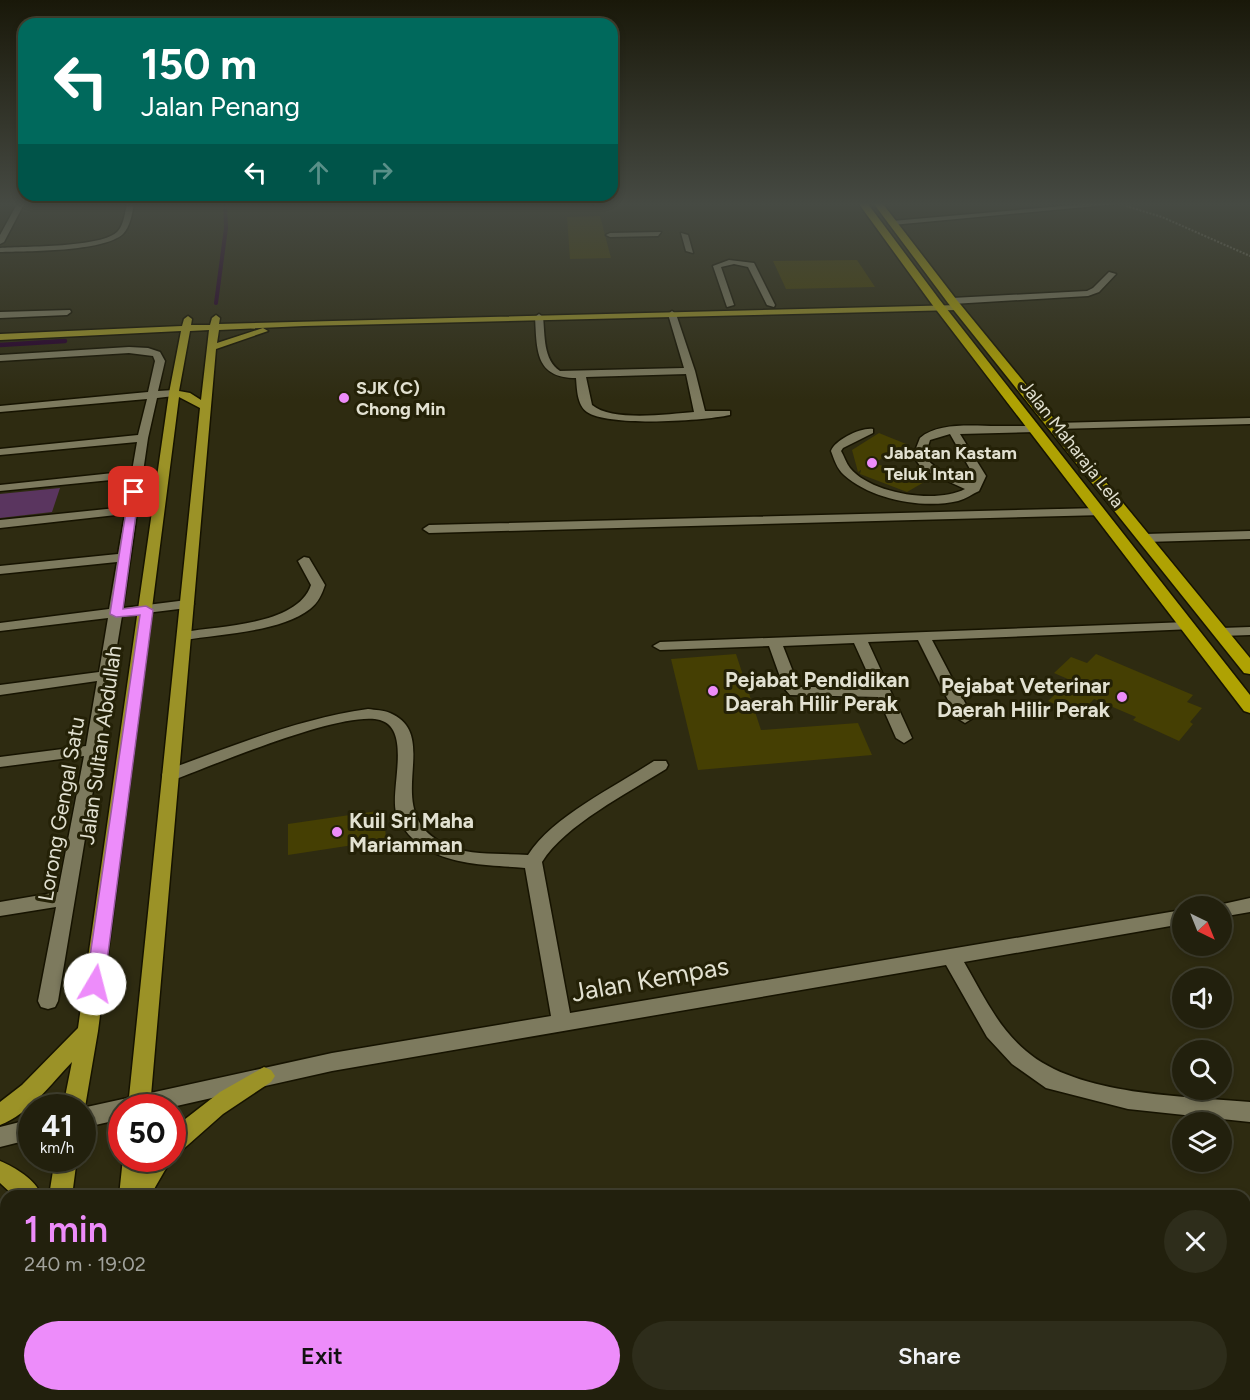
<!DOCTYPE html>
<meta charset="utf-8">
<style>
body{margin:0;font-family:Figtree,sans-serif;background:#2e2d1b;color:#f1f3f6;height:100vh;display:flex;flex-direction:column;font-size:22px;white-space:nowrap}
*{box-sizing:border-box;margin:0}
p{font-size:20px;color:#a2a39d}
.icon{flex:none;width:33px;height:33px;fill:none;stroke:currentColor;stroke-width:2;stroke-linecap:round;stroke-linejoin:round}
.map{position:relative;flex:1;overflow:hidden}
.panel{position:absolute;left:0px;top:1190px;width:1251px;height:212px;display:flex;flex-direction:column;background:#22200d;border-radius:18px 18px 0 0;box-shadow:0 3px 9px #0003,0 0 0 2px #3f3e2e}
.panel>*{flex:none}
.guide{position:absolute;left:18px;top:18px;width:600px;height:183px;border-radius:18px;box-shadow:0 3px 9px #0003,0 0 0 2px #3f3e2e;background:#00695c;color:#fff;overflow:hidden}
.needle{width:39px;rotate:137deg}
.controls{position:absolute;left:1172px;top:896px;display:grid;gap:12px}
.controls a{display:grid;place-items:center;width:60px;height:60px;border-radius:50%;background:#22200d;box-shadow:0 3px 9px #0003,0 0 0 2px #3f3e2e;font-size:30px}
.speed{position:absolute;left:18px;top:1094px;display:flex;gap:12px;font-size:30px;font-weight:700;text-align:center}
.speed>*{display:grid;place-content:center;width:78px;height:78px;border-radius:50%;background:#22200d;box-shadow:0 3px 9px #0003,0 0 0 2px #3f3e2e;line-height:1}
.speed small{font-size:15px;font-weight:400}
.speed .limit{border:9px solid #d22;background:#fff;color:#111}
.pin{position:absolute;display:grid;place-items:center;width:51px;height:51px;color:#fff;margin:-26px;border-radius:12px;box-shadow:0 3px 9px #0006}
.me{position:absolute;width:66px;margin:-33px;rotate:8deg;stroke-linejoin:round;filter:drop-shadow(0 0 4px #0008)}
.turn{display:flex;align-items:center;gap:21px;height:126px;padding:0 24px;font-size:27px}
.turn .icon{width:78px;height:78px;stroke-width:2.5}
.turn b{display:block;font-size:42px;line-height:51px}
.lanes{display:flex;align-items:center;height:57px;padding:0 24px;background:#0003;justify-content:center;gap:30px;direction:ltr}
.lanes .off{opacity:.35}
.round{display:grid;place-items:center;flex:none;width:63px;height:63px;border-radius:32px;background:#2e2d1b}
.summary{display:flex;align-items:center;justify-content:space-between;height:102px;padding:0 24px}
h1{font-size:36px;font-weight:600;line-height:45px;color:#ed8cfa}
.action{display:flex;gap:12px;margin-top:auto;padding:12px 24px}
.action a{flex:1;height:69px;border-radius:36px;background:#ed8cfa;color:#111;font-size:24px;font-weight:600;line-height:69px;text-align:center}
.action a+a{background:#2e2d1b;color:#f1f3f6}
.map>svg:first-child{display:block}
.green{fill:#5a355f}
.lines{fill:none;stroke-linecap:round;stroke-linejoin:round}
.stream-far1{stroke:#27002c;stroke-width:4}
.stream{stroke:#27002c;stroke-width:4.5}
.building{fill:#453f03}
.minor-casing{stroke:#161300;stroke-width:3}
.major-casing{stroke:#161300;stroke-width:3}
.highway-casing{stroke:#161300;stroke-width:3}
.path{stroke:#7d7a65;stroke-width:2;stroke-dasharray:2 1.5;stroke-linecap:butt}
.minor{fill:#7d7a5e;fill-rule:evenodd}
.major{fill:#9b9227;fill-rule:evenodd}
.highway{fill:#afa203;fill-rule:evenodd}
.route{fill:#ed8cfa;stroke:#9a5ba2;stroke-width:1.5}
.poi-dot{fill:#ed8cfa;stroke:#242107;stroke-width:2}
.labels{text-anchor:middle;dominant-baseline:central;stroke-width:6;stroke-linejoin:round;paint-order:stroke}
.far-poi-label{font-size:18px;font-weight:bold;fill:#e2e1d1;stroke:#242107;text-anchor:start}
.far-street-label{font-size:18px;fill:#e2e1d1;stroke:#242107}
.poi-label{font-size:21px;font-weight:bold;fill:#e2e1d1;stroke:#242107;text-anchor:start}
.street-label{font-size:21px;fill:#e2e1d1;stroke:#242107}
.near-street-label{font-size:26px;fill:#e2e1d1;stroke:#242107}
</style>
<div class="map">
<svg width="1250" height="1400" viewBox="0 0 1250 1400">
<rect width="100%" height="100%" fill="#2e2b11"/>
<path class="green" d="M60 488 52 512 0 518V494Z"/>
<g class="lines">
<path class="stream-far1" d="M216 303 226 228 225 204"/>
<path class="stream" d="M0 345 65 341"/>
</g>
<path class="building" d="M600 216 611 258 570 259 567 217Z
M857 260 875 287 786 289 773 261Z
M879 433 906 444 874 463 926 481 907 492 860 474 861 470 858 472 852 450Z
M736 654 761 730 858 723 872 755 698 770 671 659Z
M1096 654 1193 695 1187 702 1202 708 1190 722 1193 724 1179 741 1133 720 1136 717 1094 699 1079 715 1048 701 1070 680 1054 673 1071 657 1087 663Z
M384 810 386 840 288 855V824Z"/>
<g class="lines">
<g class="minor-casing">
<path id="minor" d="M17 204H24L4 242 0 244V235Z
M127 204H134C132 214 130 227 123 234 103 252 27 251 0 252V248C24 246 103 248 118 231 124 224 125 212 127 204Z
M592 204H600L597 206Z
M1085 204H1117L892 225 888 223 892 221Z
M661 232 658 236 610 237 606 235 610 233Z
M681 233 688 235 693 253 686 251Z
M729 260 754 263 775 305 774 307 767 305 748 267 734 264 721 267 734 305 727 307 713 266Z
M1109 272 1116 274 1099 292 1088 296 952 304 948 301 952 298 1087 291 1093 288Z
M70 310 71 312 67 315 0 318V312Z
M672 311 676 314 695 371 705 411H730V415C703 421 609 427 587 412 577 405 577 389 576 378 535 378 537 350 535 317L539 314 543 317C545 335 543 360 560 371L684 368 668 314ZM686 374 694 412C669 414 612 422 592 405L586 377Z
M129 347 148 348 160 352 165 361 158 391 174 390 179 393 174 396 157 398 148 438 123 608 187 600 194 604 187 608 122 616 58 1001 55 1007 48 1009 41 1007 38 1001 56 907 0 916V902L58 892 84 756 0 767V757L86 746 97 681 0 695V685L99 672 108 618 0 631V623L109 609 117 562 0 574V566L118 554 125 514 0 528V520L126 507 131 478 0 491V485L132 471 137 442 0 455V449L138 435 147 399 0 412V406L148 392 155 361 153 356 129 353 0 361V355Z
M1250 418V424L1055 429 1050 426 1055 423Z
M996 426H1035L1040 429 1035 432 960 434 986 476 979 491C972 494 966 499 958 501 923 509 872 500 844 475 837 469 834 459 831 451 835 440 861 427 873 429V433L843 448 841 451C844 456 846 463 850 468 871 494 937 504 965 489L932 474 921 467 913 456 920 438C938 422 974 426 996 426ZM950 434 974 476 970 483C955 476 934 471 925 456L930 440Z
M1099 508 1103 509V515L429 533 423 529 429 525Z
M1250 531V539L1145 542 1139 538 1145 534Z
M304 557 309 558 325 585C322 594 318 603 310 609 281 632 220 634 184 640L177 636 184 632C220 626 298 625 311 585L298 561Z
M1188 622 1195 626 1193 629 932 640 973 718 965 723 957 718 918 640 868 642 912 738 904 743 896 738 878 697 790 695 784 688 769 646 660 650 653 646 660 642ZM854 643 874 687H799L783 646Z
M1250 627V635L1221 636 1214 632 1221 628Z
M368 709C375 710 384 710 390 713 446 737 373 816 451 847 474 856 503 853 528 855 553 816 615 787 654 761H666L668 765 666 769C628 793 565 825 542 862L570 1013 1182 910V924L964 962C982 993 998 1028 1026 1051 1078 1096 1184 1096 1250 1102V1122L1128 1109 1046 1088 1012 1064 987 1037 946 965 332 1071 172 1107H122V1119L82 1128V1108L332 1053 551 1016 525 868C492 865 458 866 428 850 414 843 401 828 396 812 390 789 412 729 380 720 343 710 216 764 176 779H164L162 775 164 771C231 747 297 719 368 709Z
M1250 898V912L1221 917V906H1214Z
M32 1119V1139L0 1147V1127Z
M175 1395H201V1400H175Z
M408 1395H434V1400H408Z"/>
</g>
<g class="major-casing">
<path id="major" d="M960 305V309L957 310 304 326 219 330 217 343 263 328 268 331 216 349 150 1107H128L200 408 179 397 98 1031 85 1107 82 1112V1107H63L72 1062C51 1084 29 1114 0 1125V1102L22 1085 78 1028 169 393 181 331 0 340V334L182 326 184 319 188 316 192 319 191 325H210L212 318 216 315 220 318 219 324ZM209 330 201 400 190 393 179 391 190 331Z
M264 1067 271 1070 275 1076 271 1082 223 1114 180 1152 172 1155V1130L175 1127 220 1092Z
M55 1158H77L72 1196H49Z
M123 1158H145V1164L148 1158H172L150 1196H119Z
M0 1161C16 1168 35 1179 42 1196H14L0 1183Z
M15 1395H41V1400H15Z
M94 1395H120L119 1400H93Z"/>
</g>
<g class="highway-casing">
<path id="highway" d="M859 204H868L939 299 1250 695V713L1244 711 931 303Z
M874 204H883L956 299 1250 658V674L1244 673 948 303Z"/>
</g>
<path class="path" d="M1126 206 1162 217 1250 256"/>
<use href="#minor" class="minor"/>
<use href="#major" class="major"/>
<use href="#highway" class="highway"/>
</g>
<linearGradient id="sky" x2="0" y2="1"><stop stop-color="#191809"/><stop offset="0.51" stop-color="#464a43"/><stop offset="1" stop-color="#464a43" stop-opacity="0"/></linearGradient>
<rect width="1250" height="400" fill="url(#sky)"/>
<path class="route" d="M134 489 139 492 123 609 146 606 153 610 104 984 101 989 95 991 88 989 86 984 140 615 116 617 110 614 129 492Z"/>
<g class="poi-dot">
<circle cx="344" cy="398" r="6"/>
<circle cx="872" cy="463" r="6"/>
<circle cx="713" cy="691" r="6"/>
<circle cx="1122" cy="697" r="6"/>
<circle cx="337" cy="832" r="6"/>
</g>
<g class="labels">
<g class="far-poi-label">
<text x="356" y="388">SJK (C)<tspan x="356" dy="21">Chong Min</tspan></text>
<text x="884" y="453">Jabatan Kastam<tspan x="884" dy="21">Teluk Intan</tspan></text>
</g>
<g class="far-street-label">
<text transform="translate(1072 444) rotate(52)">Jalan Maharaja Lela</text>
</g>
<g class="poi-label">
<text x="725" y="679">Pejabat Pendidikan<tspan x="725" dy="24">Daerah Hilir Perak</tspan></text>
<text x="1110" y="685" text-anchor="end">Pejabat Veterinar<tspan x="1110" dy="24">Daerah Hilir Perak</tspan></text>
<text x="349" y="820">Kuil Sri Maha<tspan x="349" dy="24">Mariamman</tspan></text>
</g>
<g class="street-label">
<text transform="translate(100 745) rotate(-82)">Jalan Sultan Abdullah</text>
<text transform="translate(61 809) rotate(-80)">Lorong Gengal Satu</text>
</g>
<g class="near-street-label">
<text transform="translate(650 979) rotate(-10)">Jalan Kempas</text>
</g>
</g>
</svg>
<div class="controls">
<a><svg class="needle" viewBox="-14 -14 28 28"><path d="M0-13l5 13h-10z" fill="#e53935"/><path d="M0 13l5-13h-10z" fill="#a2a39d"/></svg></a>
<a><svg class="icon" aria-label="sound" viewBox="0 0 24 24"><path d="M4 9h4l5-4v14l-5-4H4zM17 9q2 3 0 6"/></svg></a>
<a><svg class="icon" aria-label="search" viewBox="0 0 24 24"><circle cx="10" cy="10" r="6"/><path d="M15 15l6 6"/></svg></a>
<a><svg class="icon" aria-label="layers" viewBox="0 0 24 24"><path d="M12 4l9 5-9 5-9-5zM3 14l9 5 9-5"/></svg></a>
</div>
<div class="speed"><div>41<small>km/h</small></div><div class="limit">50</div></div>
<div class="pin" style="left:134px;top:492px;background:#d93025"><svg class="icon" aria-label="arrive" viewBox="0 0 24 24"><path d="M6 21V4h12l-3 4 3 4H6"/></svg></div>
<svg class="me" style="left:95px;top:984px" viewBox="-20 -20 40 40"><circle r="19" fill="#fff"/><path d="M0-13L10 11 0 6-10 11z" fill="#ed8cfa"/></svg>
<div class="guide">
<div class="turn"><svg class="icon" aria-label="left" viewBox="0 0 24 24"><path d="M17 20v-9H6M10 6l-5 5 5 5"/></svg><div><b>150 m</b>Jalan Penang</div></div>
<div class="lanes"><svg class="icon" aria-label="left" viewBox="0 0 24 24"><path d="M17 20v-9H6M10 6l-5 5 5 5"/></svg><svg class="icon off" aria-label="ahead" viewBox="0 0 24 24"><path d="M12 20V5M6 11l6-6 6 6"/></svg><svg class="icon off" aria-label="right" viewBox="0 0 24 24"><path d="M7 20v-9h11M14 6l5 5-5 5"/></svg></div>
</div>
<section class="panel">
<div class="summary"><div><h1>1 min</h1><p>240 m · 19:02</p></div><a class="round"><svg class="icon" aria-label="close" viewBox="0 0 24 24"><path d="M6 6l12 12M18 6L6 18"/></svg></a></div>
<div class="action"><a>Exit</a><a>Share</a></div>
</section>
</div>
